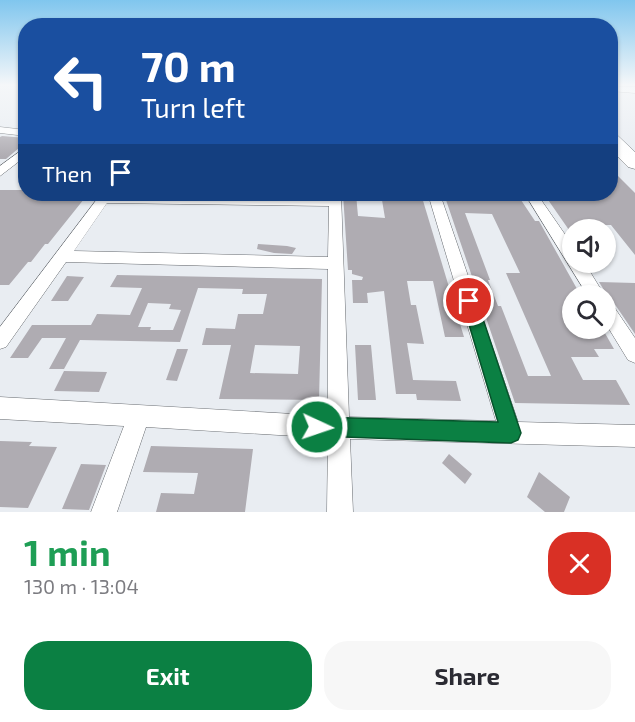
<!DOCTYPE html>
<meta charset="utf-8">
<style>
body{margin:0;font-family:"Exo 2",sans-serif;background:#f7f7f7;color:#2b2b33;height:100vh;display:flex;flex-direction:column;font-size:22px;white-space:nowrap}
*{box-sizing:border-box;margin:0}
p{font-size:20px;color:#7c7c81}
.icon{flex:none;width:33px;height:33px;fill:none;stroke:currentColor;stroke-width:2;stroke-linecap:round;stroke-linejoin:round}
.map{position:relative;height:512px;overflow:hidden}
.sheet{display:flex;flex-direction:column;background:#fff;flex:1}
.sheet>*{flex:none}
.hud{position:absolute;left:18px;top:18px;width:600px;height:183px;border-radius:24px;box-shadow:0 2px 4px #0004;background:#1a4fa0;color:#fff;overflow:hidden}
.controls{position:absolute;left:562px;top:219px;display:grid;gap:12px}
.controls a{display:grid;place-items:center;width:54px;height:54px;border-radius:50%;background:#fff;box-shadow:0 2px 4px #0004;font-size:30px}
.pin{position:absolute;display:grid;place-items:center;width:51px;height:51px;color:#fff;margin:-26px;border:3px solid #fff;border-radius:50%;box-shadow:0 2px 6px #0007}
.me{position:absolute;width:66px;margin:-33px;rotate:93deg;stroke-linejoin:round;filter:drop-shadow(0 0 4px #0008)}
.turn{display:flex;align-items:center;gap:21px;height:126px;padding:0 24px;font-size:27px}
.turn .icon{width:78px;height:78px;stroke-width:2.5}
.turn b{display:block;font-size:42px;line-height:51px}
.then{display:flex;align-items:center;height:57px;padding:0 24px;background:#0003;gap:12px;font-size:22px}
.round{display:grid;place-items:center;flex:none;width:63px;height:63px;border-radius:24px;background:#f7f7f7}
.head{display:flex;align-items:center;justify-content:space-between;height:102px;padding:0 24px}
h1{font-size:36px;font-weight:700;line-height:45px;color:#1e9e55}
.action{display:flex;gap:12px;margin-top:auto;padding:12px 24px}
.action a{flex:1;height:69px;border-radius:24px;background:#0b8043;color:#fff;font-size:24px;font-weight:700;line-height:69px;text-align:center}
.action a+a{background:#f7f7f7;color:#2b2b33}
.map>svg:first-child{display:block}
.building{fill:#afacb2;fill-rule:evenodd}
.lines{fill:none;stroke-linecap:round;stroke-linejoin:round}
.street-casing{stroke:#666a6f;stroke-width:1}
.primary-casing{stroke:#666a6f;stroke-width:1}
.street{fill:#fff;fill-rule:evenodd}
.primary{fill:#fff;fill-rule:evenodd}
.route{fill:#0b8043;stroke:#07532c;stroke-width:1.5}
</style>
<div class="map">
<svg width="635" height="512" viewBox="0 0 635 512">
<rect width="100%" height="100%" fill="#e9edf2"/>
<path class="building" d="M2 136 26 138V142L6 159H0V137Z
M610 168 635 193V255L611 225H581L584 230H569L544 194H610Z
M0 190H26V194H88L48 244H45L31 262H28L9 285H0Z
M343 194H356L358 216 385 218 381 194H421L464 337H445L433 281H407L411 305H416L424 344 407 343 413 380 456 381 461 401 417 400 416 394H396L384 291 367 293 368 303H353L352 280H362L363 277 352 274V270H348Z
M473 194H517L535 221H539L581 296H573V328H602L614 349H594L599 357H571L583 380H616L630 405 515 403 446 200 476 201ZM465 213 492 214 520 273H506L551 376H528L501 306H498L488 280H490Z
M258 244 287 246 296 248 292 254 274 253 257 249Z
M117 275 322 279 319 400 219 399 231 345H202L206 328 235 329 238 314H263L267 294H242L243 289 198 288 180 342 80 340 64 369H49L66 338H42L28 358H10L32 325H91L97 314 130 315 142 288 110 287ZM148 303 171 304 169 309 181 310 173 330H150L151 327H138ZM255 345 300 346 298 374 250 373Z
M67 276 84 277 68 301H51Z
M599 282 635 283V334L614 303 607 300V295Z
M355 345H371L376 400H358Z
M177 349H188L177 381 166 380Z
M64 371 107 372 99 392 54 391Z
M0 441 32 442 29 446 57 447 28 508 0 507Z
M151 446 253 449 245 512H156L161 493 194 494 198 473 143 472Z
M449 454 472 474 465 484 442 463Z
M81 464 106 465 89 510 62 509Z
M539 472 570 497 564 512H545L527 497Z"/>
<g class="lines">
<g class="street-casing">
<path id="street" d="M610 86 635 87V93L610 91Z
M0 127 26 130V136L0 133Z
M26 147V156L0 176V166Z
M101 194 329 198V194H341L349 417 496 421 428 194H440L518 422 635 425V447L350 439 353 512H327L328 438 146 427 117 512H91L124 426 0 419V397L328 416V269L66 262 6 347 0 349V327ZM107 203 329 206 328 257 74 251Z
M525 194H537L573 246V262H584L605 296H588Z
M606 302 612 304 635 338V363L628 360 606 324Z"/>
</g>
<g class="primary-casing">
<path id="primary" d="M610 133 616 134 635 152V169L628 167 610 149Z"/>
</g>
<use href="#street" class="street"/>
<use href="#primary" class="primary"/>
</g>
<linearGradient id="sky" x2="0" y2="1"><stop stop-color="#80c6ee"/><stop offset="0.54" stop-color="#f5f7f9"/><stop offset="1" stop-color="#f5f7f9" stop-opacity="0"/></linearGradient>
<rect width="635" height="157" fill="url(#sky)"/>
<path class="route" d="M469 295 475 297 477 301 521 433 518 440 511 443 317 436 310 434 308 427 310 420 317 417 498 422 462 301 464 297Z"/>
</svg>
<div class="controls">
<a><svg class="icon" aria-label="sound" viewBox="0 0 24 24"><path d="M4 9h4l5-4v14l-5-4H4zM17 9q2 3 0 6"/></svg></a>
<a><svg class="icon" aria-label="search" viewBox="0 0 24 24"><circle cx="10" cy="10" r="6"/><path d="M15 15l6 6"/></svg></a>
</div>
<div class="pin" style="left:469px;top:301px;background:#d93025"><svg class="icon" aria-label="arrive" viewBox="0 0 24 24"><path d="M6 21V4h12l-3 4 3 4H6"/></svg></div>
<svg class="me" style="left:317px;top:427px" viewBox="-20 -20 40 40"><circle r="17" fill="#0b8043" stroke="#fff" stroke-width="3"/><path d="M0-11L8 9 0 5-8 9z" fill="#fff"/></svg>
<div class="hud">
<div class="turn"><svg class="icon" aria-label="left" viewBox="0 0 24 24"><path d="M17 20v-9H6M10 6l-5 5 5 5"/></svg><div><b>70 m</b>Turn left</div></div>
<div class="then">Then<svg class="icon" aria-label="arrive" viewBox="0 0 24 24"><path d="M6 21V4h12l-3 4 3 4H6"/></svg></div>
</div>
</div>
<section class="sheet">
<div class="head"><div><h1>1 min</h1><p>130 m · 13:04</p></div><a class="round" style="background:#d93025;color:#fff"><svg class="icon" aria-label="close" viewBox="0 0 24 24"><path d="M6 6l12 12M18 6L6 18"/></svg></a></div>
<div class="action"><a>Exit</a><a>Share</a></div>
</section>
